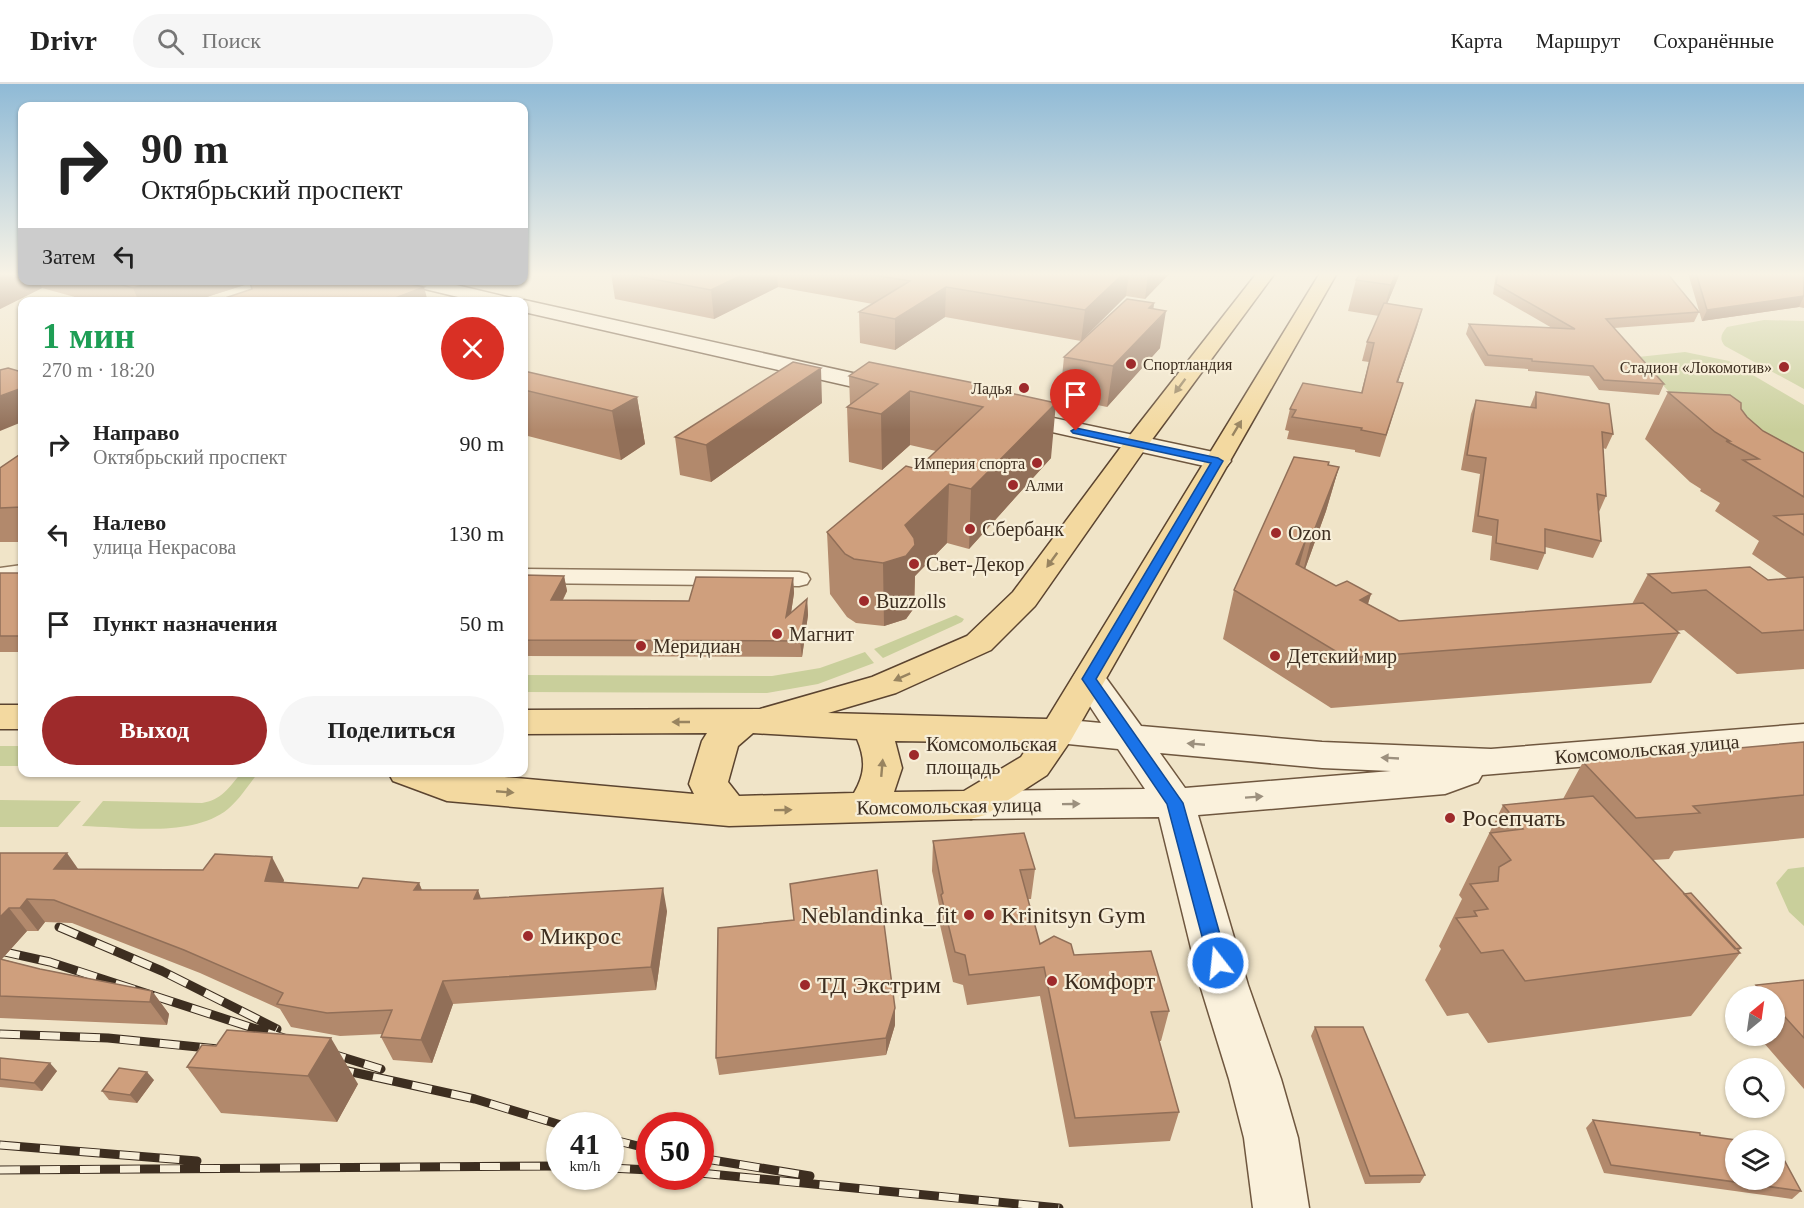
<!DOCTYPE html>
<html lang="ru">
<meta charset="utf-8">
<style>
body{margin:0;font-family:Georgia,serif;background:#f6f6f6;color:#222;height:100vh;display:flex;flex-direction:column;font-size:22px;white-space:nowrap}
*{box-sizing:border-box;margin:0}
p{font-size:20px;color:#767676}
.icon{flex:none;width:33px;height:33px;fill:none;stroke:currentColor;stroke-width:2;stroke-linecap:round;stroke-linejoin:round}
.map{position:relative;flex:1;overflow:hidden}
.panel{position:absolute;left:18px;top:213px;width:510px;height:480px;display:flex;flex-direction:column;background:#fff;border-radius:12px;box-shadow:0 2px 4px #0004}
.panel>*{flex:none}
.guide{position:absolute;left:18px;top:18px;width:510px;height:183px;border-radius:12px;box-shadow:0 2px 4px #0004;background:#fff;color:#222;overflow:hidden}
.needle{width:39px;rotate:29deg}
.controls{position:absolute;left:1725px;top:902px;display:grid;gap:12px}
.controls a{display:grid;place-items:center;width:60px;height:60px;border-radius:50%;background:#fff;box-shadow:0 2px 4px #0004;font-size:30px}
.speed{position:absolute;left:546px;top:1028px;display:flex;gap:12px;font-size:30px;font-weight:700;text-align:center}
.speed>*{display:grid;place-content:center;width:78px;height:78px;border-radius:50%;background:#fff;box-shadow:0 2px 4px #0004;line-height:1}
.speed small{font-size:15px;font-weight:400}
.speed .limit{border:9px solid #d22;background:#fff;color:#111}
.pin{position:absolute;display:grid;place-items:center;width:51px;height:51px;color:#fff;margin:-62px -26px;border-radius:50% 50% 50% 0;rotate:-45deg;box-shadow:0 0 6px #0007}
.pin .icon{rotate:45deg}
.me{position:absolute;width:66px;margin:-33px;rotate:344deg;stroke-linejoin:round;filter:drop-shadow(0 0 4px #0008)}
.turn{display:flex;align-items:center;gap:21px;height:126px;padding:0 24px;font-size:27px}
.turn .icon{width:78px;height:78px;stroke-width:2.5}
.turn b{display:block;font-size:42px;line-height:51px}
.then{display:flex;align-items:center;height:57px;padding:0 24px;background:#0003;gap:12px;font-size:22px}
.round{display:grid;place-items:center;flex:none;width:63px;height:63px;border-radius:32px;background:#f6f6f6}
.overview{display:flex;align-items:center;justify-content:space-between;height:102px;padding:0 24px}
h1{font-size:36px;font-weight:700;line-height:45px;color:#1e9e55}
.cta{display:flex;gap:12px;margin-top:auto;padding:12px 24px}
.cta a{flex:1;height:69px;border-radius:36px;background:#9e2a2b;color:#fff;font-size:24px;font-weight:700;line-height:69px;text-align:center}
.cta a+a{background:#f6f6f6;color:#222}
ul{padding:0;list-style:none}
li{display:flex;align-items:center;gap:18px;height:90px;padding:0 24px}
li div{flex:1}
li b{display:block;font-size:22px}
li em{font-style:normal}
header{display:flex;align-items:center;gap:36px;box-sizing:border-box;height:84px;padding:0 30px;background:#fff;border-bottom:2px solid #e0e0e0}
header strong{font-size:28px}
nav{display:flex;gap:33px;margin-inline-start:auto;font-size:21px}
.search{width:420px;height:54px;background:#f6f6f6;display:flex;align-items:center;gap:15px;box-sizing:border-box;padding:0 21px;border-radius:33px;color:#767676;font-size:22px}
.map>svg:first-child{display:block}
.green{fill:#c9cf9b}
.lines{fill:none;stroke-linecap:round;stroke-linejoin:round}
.street-casing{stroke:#8d765c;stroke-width:3}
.secondary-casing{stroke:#6f573f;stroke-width:3}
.primary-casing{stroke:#5b4430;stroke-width:3}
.street{fill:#faf1dc;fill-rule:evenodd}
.secondary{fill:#faf1dc;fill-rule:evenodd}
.primary{fill:#f3d9a0;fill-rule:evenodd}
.rail-casing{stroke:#3d2e20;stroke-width:9}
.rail{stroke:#f7eed8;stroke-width:7;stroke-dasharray:20;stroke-linecap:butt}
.wall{fill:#b2896c}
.shaded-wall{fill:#916f58}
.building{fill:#cf9f7d;stroke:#916f58;stroke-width:1.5}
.oneway{fill:#988460}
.oneway2{fill:#9c907e}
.route{fill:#1a73e8;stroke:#114b97;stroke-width:1.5}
.poi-dot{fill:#9e2a2b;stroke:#f7eed8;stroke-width:2}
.labels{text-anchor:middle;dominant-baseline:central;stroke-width:4.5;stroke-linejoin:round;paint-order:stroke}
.far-poi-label{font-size:16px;fill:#3d2e20;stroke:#f7eed8;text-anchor:end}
.poi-label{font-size:20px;fill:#3d2e20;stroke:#f7eed8;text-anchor:start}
.street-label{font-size:20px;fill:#3d2e20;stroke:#f7eed8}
.near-poi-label{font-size:24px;fill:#3d2e20;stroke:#f7eed8;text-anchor:start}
</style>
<header>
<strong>Drivr</strong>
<div class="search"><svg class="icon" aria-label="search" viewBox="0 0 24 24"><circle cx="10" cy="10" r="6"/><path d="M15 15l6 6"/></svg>Поиск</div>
<nav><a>Карта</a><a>Маршрут</a><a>Сохранённые</a></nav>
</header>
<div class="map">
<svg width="1804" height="1124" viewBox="0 0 1804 1124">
<rect width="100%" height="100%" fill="#f0e4c8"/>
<path class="green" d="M1764 236 1804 237V305L1725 262C1719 255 1721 250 1727 243Z
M1685 268 1729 277 1804 321V413L1678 318 1638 273Z
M956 531 964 535 962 538 883 574 874 565Z
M865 568 874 579 818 600 767 609 524 608V591L772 592 820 584Z
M0 662H22V682H0Z
M241 689H258C249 700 240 715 228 725 192 754 126 743 82 742L103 717 202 719C221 716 229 704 241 689Z
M0 716 81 717 58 743H0Z
M1804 783V842L1789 828 1776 799 1788 785Z"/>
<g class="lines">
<g class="street-casing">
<path id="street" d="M22 481V494L0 498V484Z
M524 485 799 488 807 490 810 495 807 500 799 502 524 499Z"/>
</g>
<g class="secondary-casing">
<path id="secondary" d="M402 196H435L511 214 513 218H479L404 200Z
M524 216 893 298 901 300 904 305 901 310 893 312 524 228V218H520Z
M1011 325 1218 369 1227 372 1231 377 1227 382 1218 385 1003 337 999 332 1003 327Z
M1089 584 1101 587 1141 642 1322 658 1491 665 1804 640V664L1482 691 1478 698 1445 710 1198 731 1248 901 1281 995 1298 1054 1309 1124H1253L1244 1054 1229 995 1200 901 1159 733 971 735 957 731 951 721 957 711 971 707 1145 705 1118 665 1058 659 1045 656 1040 647 1045 638 1058 635 1101 639 1072 595 1077 587ZM1160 669 1322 684 1391 687 1185 704Z"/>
</g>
<g class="primary-casing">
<path id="primary" d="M1257 189H1275L1145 365 1035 522 991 566 896 609 828 629 1047 635 1320 189H1337L1071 656 1047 691 985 731 971 735 729 742 447 717 393 697 388 688H448L694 710 689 700 702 657 707 649 524 650V626L760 625 872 593 967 552 1013 508 1127 355ZM753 649 857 655C866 676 865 690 854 709L739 712 728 698 738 662ZM895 657 1030 659 1021 673 964 707 894 708 902 684Z
M0 621H22V645H0Z"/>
</g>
<use href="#street" class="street"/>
<use href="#secondary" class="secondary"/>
<use href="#primary" class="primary"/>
<g class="rail-casing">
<path id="rail" d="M59 843 162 887 277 945
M0 867 50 878 284 954
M0 950 108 954 218 965
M326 968 381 985
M334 984 475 1015 561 1041
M610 1055 650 1065
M0 1061 197 1077
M700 1074 810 1092
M610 1084 650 1086
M0 1086 560 1082
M700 1089 1059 1124"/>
</g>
<use href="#rail" class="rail"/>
</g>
<path class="wall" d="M0 189 22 196H392L252 205 250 199 191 218H93L42 204 0 225Z
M611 189H1170L1145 215 1126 212 1085 253 1154 219 1153 225 1160 264 1107 323 1060 313 1064 273 1081 257 945 233 895 266 860 259 859 228 873 220 778 203 714 235 615 215Z
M1400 189 1387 220 1422 225 1398 298 1403 299 1380 373 1355 368V366L1287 355 1289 347 1285 346 1290 325 1361 309 1369 278 1362 277 1367 258 1379 232 1348 227 1356 196Z
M1496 189H1667L1699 228 1694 238 1614 244 1664 300 1659 311 1599 306 1589 292 1528 287V285L1485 282 1466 250 1469 240 1552 244 1493 210Z
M1688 189H1804V224L1799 223 1702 237Z
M524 287 637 313 645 360 621 376 524 351Z
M849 292 979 300 1051 374 969 465 947 459 915 492 914 524 906 535 884 542 856 539 847 533 830 510 827 448 917 385 936 367 910 361 882 386 849 378 847 323 850 321Z
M1536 308 1613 350 1606 365 1603 364 1606 412 1599 428 1601 457 1593 474 1545 463V469L1538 486 1490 476 1492 452 1472 448 1480 390 1461 386 1471 330 1476 316 1530 323Z
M1668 308 1741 325 1747 333 1763 347 1804 369V585L1737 590 1684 546 1676 547 1679 549 1651 599 1331 624 1223 555 1234 506 1328 381 1339 383 1326 427 1305 485 1336 502 1371 510 1368 520 1399 537 1632 520 1648 490 1768 496 1787 494 1752 470 1759 457 1715 427 1720 419 1700 407 1701 405 1690 398 1645 355Z
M822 319 711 398 680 391 675 353Z
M22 369V458H0V384Z
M0 489H22V568H0Z
M524 491 564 492 567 507 563 516 689 517 793 494 794 509 791 529 807 515 808 531 802 573 524 572Z
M1804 658V754L1674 767 1669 775 1653 776 1684 810 1741 864 1738 868 1740 869 1691 932 1488 959 1468 929 1447 932 1425 896 1441 865 1439 862 1462 815 1459 811 1503 721 1563 715 1583 678Z
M933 757 1035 785 1031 815H1028L1040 860 1074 871 1169 927 1161 957H1159L1179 1028 1170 1057 1069 1063 1040 912 967 921 963 901 953 898 940 841 941 831 932 787Z
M0 769 78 785 284 796 283 798 358 804 419 799 422 806 481 814 667 827 656 906 453 920 432 979 393 976 381 953 383 950 340 952 291 943 280 925 200 889 72 839 45 838 38 847H27L2 875 40 885 152 907 169 930 167 941 0 934Z
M793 836 895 924V941L886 971 719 991 716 974Z
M1804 896V1005L1757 951H1774V912H1748L1756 901Z
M1315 943 1425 1091 1420 1099 1365 1100 1311 952Z
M202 961 358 1000 337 1038 221 1029 187 983Z
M0 974 57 987 42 1007 0 1003Z
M154 996 137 1019 109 1016 102 1007Z
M1593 1036 1700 1051 1801 1107 1792 1115 1604 1089 1586 1044Z"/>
<path class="shaded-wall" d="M5 189H22V196H38L42 204 0 225V191Z
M746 189H777L778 203 714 235 711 206Z
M1124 189H1129L1126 212 1081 257 1085 226Z
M1148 189H1170L1145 215Z
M1396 189H1400L1382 232 1391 201Z
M159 196 284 197 251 199 191 218H139L133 204Z
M424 203 428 218H385Z
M946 203 945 233 895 266V235Z
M1804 212 1799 223 1702 237 1707 226Z
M1154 219 1151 243 1166 227 1160 264 1107 323 1113 282 1149 224Z
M1422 225 1417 243 1391 318 1397 298Z
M821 284 822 319 711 398 706 361Z
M22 304V338L0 347V312Z
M910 307V361L882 386 881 330Z
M637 313 645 360 621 376 612 327Z
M1056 319 1051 374 969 465 971 405Z
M1339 383 1326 427 1300 499 1312 452Z
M949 400 947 459 915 492 914 524 906 535 884 542 883 479 905 441Z
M1308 450 1295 497 1296 480Z
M564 492 567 507 555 531 551 516Z
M793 494 794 509 788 549 786 533Z
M1371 510 1355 559 1360 516Z
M807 515 808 531 802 573 800 557Z
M67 769 83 792 54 785Z
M272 773 284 796 278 820 265 797Z
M419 799 428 822 414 806Z
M663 804 667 827 656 906 651 883Z
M478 806 486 829 474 815Z
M27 815 45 838 38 847 20 824Z
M9 824 27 847 0 877V833Z
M443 897 453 920 432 979 421 956Z
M152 907 169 930 167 941 150 918Z
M895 924V941L886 971V954Z
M331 954 358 1000 337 1038 308 992Z
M50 979 57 987 42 1007 34 999Z
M147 988 154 996 137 1019 130 1011Z"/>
<path class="building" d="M621 189H746L711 206Z
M861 189H1124L1085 226 946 203 895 235 859 228 910 197Z
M1361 189H1396L1391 201 1356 196Z
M1498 189H1667L1699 228 1606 235 1664 300 1604 296 1593 282 1532 277V275L1488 271 1469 240 1575 245 1496 200Z
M1696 189H1804V212L1707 226Z
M103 196H159L133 204Z
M249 196H392L424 203 385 218H213L252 205Z
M1127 215 1154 219 1149 224 1166 227 1113 282 1064 273Z
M1384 219 1422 225 1397 298 1403 299 1386 351 1361 346 1362 344 1292 333 1296 326 1290 325 1303 299 1362 309 1374 259 1367 258Z
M793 278 821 284 706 361 675 353Z
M869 278 979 300 983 303 1056 319 971 405 949 400 905 441 914 454 915 461 906 472 883 479 854 475 845 470 827 448 906 382 917 385 983 323 910 307 881 330 847 323 878 300 849 292Z
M8 284 22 288V304L0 312V286Z
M524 287 637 313 612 327 524 306Z
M1536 308 1609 320 1613 350 1602 348 1606 412 1597 410 1601 457 1545 445V469L1496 459 1498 436 1478 432 1486 374 1467 371 1476 316 1536 324Z
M1668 308 1730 311 1741 319V325L1747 333 1763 347 1804 369V413L1743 376 1759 375 1726 357H1730L1715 348Z
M22 369V423L0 424V384Z
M1294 373 1329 378 1328 381 1339 383 1312 452 1308 450 1296 480 1336 502 1347 497 1371 510 1360 516 1399 537 1643 519 1679 549 1347 574 1234 506Z
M1804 430V451L1774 432Z
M1750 483 1768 496 1804 493V546L1762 549 1706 506 1672 509 1648 490Z
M0 489H22V552H0Z
M524 491 564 492 551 516 689 517 696 493 793 494 786 533 807 515 800 557 524 556Z
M1804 658V711L1693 722 1700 729 1636 734 1583 678Z
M1593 712 1740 869 1525 897 1503 866 1481 869 1456 834 1477 832 1474 827 1488 825 1470 800 1498 797 1499 783 1511 776 1490 749 1523 745 1503 721Z
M1024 749 1035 785 1020 786 1040 860 1054 852 1071 860 1074 871 1151 867 1169 927 1151 928 1179 1028 1075 1034 1044 883 969 891 965 871 955 868 941 811 943 809 933 757Z
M0 769H67L54 785 203 786 215 770 272 773 265 797 358 804 363 794 419 799 414 806H478L474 815 663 804 651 883 443 897 421 956 381 953 392 926 327 929 277 920 283 909 184 866 54 816 27 815 20 824H9L0 833Z
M877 786 895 924 886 954 716 974 718 844 794 836 790 800Z
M1691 809 1741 864 1735 865 1684 810Z
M0 875 40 885 152 907 150 918 0 912Z
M1804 896V954L1774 921V912H1766L1756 901Z
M1315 943H1363L1425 1091 1370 1092Z
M227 946 331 954 308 992 187 983 202 961 216 962Z
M0 974 50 979 34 999 0 995Z
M119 984 147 988 130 1011 102 1007Z
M1593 1036 1700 1049V1051L1736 1056V1095H1774V1061H1776L1801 1107 1611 1081Z"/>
<defs><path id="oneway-solid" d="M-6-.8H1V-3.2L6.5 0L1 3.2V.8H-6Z" transform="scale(1.5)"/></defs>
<g class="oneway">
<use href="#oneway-solid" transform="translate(1180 302) rotate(127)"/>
<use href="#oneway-solid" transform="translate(1237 344) rotate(-59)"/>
<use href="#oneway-solid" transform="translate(1052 476) rotate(126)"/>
<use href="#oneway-solid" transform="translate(902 593) rotate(156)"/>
<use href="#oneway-solid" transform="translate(681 638) rotate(180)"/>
<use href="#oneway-solid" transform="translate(882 684) rotate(-85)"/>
<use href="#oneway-solid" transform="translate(505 708) rotate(5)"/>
<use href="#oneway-solid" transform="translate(783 726) rotate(-1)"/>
</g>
<g class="oneway2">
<use href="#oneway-solid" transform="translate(1196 660) rotate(-175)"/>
<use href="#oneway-solid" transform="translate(1390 674) rotate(-177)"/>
<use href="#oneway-solid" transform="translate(1254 713) rotate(-4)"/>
<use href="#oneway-solid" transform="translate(1071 720) rotate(-1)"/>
</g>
<linearGradient id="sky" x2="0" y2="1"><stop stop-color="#8fbad6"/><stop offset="0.55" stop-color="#f8f3e6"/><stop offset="1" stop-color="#f8f3e6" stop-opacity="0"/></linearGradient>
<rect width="1804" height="346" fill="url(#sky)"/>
<path class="route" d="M1076 344 1218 374 1223 377 1096 595 1183 719 1228 879 1225 885 1218 887 1211 885 1209 879 1167 720 1082 595 1211 379 1073 349 1071 347Z"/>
<g class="poi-dot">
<circle cx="1131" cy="280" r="6"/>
<circle cx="1784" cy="283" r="6"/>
<circle cx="1024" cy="304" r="6"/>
<circle cx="1037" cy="379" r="6"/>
<circle cx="1013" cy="401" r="6"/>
<circle cx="970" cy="445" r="6"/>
<circle cx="1276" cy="449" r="6"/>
<circle cx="914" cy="480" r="6"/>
<circle cx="864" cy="517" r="6"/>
<circle cx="777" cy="550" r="6"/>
<circle cx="641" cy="562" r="6"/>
<circle cx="1275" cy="572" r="6"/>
<circle cx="914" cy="671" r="6"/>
<circle cx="1450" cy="734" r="6"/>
<circle cx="969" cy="831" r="6"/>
<circle cx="989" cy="831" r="6"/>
<circle cx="528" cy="852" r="6"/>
<circle cx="1052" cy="897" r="6"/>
<circle cx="805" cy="901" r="6"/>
</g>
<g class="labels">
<g class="far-poi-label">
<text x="1143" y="280" text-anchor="start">Спортландия</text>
<text x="1772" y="283">Cтадион «Локомотив»</text>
<text x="1012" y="304">Ладья</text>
<text x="1025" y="379">Империя спорта</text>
<text x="1025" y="401" text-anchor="start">Алми</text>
</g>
<g class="poi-label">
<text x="982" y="445">Сбербанк</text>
<text x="1288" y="449">Ozon</text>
<text x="926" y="480">Свет-Декор</text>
<text x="876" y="517">Buzzolls</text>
<text x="789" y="550">Магнит</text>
<text x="653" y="562">Меридиан</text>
<text x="1287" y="572">Детский мир</text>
<text x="926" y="660">Комсомольская<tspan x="926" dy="23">площадь</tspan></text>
</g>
<g class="street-label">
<text transform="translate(1647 665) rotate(-5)">Комсомольская улица</text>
<text transform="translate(949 722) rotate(-1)">Комсомольская улица</text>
</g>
<g class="near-poi-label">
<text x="1462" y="734">Росепчать</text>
<text x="957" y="831" text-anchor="end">Neblandinka_fit</text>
<text x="1001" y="831">Krinitsyn Gym</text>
<text x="540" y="852">Микрос</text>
<text x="1064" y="897">Комфорт</text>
<text x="817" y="901">ТД Экстрим</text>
</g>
</g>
</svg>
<div class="controls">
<a><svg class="needle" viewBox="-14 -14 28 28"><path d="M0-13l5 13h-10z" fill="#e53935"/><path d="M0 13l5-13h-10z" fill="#767676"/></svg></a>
<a><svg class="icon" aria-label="search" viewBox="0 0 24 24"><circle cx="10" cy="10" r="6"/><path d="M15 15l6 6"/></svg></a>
<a><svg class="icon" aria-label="layers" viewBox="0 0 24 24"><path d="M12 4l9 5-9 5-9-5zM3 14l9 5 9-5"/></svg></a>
</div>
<div class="speed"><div>41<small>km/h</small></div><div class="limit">50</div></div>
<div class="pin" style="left:1076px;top:347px;background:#d93025"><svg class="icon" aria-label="arrive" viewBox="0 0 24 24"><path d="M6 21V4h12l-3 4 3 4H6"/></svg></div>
<svg class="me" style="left:1218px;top:879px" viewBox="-20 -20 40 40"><circle r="17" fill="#1a73e8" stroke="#fff" stroke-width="3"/><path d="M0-11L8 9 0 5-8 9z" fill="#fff"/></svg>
<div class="guide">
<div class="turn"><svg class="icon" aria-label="right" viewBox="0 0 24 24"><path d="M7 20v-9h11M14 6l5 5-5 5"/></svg><div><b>90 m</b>Октябрьский проспект</div></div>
<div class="then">Затем<svg class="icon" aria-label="left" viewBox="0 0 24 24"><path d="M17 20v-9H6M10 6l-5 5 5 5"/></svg></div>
</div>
<section class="panel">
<div class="overview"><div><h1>1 мин</h1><p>270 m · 18:20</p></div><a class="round" style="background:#d93025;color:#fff"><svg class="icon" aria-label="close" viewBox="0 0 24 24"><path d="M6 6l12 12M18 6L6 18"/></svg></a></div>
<ul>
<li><svg class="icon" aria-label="right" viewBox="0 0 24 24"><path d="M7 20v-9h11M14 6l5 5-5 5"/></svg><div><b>Направо</b><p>Октябрьский проспект</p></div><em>90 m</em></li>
<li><svg class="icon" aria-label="left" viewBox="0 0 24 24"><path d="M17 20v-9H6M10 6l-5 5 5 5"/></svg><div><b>Налево</b><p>улица Некрасова</p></div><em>130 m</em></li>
<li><svg class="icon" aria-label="arrive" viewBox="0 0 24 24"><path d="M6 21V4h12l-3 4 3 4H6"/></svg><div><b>Пункт назначения</b></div><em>50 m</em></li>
</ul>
<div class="cta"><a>Выход</a><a>Поделиться</a></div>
</section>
</div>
